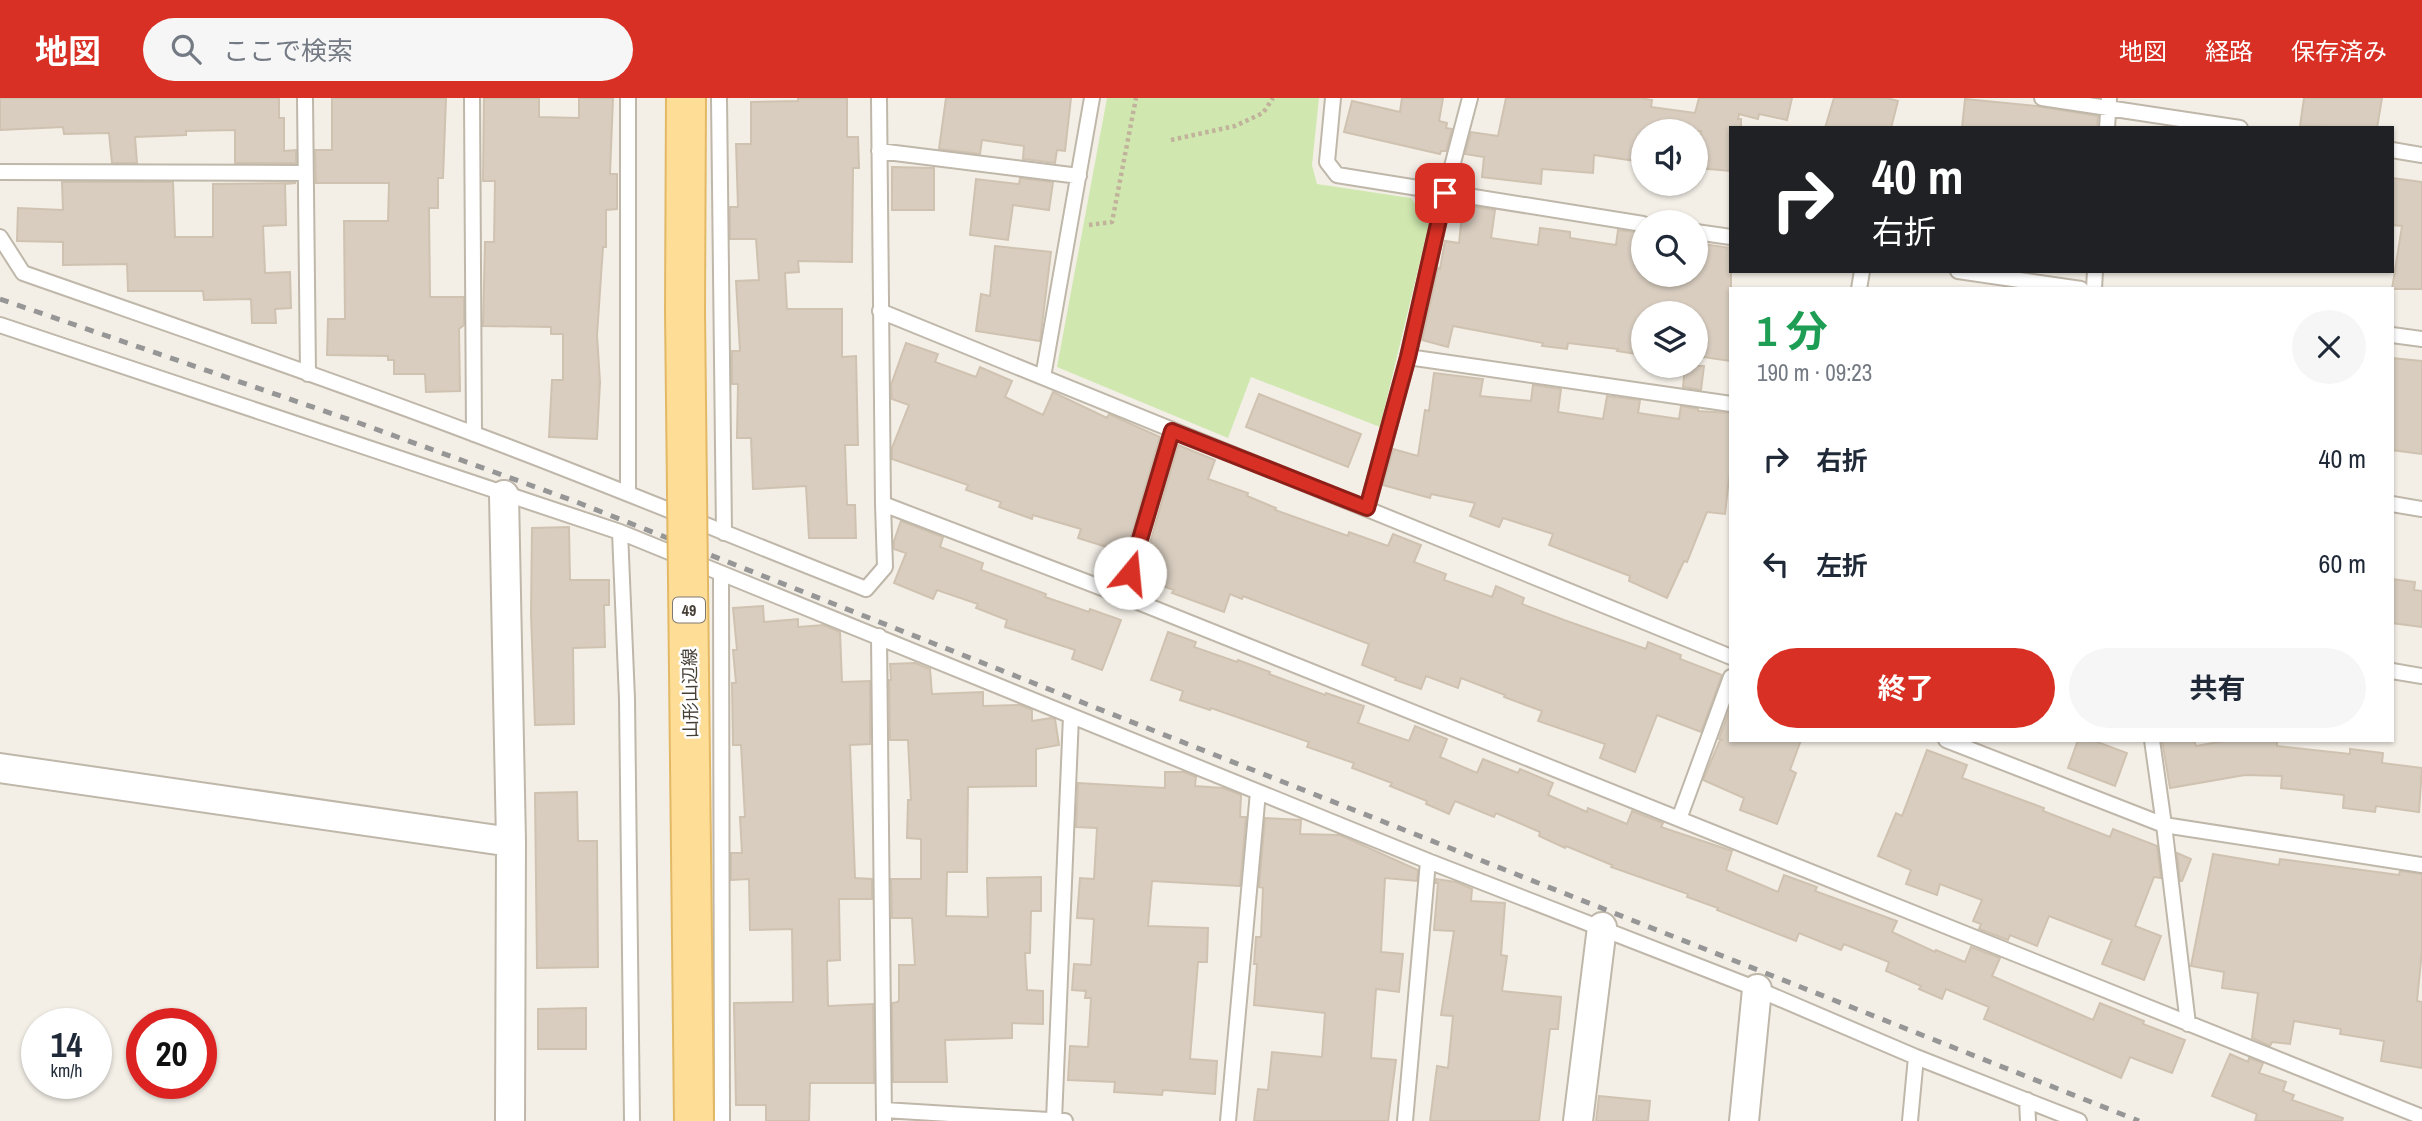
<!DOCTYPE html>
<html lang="ja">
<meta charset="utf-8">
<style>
body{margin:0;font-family:"Archivo Narrow","Noto Sans JP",sans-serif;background:#f6f6f7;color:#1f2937;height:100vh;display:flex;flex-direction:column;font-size:26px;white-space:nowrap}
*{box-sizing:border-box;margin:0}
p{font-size:23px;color:#747a83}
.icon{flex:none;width:38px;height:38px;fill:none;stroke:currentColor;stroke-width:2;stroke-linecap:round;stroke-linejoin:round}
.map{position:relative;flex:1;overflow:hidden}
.details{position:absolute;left:1729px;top:189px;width:665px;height:455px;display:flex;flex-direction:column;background:#fff;border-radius:0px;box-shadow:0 2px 5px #0004}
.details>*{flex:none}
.top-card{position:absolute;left:1729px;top:28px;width:665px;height:147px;border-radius:0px;box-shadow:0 2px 5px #0004;background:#202124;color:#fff;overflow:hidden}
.controls{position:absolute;left:1631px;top:21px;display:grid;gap:14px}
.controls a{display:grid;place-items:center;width:77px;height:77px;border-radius:50%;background:#fff;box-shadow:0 2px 5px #0004;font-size:35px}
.speed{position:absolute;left:21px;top:910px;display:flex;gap:14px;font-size:35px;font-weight:700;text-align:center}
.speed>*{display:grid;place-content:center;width:91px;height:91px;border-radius:50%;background:#fff;box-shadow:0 2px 5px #0004;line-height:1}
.speed small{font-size:18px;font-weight:400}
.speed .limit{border:10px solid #d22;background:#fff;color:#111}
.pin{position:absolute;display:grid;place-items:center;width:60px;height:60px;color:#fff;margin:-30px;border-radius:14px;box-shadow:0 4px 10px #0006}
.me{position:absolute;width:77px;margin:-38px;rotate:17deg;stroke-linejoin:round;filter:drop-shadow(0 0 5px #0008)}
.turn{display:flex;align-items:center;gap:24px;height:147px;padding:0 28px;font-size:32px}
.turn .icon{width:91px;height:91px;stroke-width:2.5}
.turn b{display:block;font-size:49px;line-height:60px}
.round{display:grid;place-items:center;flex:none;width:74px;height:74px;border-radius:37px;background:#f6f6f7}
.headline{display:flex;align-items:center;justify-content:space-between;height:119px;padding:0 28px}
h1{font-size:42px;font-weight:700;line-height:52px;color:#1e9e55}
.action{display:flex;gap:14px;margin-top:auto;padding:14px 28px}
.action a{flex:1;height:80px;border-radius:42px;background:#d93025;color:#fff;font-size:28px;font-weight:700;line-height:80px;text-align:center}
.action a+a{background:#f6f6f7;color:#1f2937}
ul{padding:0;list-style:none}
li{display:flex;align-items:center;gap:21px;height:105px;padding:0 28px}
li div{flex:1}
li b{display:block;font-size:26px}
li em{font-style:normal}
header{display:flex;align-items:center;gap:42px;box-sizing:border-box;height:98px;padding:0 35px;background:#d93025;color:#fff}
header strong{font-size:33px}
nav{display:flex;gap:38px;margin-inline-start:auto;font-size:24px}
.search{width:490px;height:63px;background:#f6f6f7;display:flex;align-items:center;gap:18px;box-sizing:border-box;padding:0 24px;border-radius:38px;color:#747a83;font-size:26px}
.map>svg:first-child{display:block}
.green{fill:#d0e8b0}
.building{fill:#d8cdbf;stroke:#d0c2b0;stroke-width:2}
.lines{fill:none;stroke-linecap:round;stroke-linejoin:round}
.service-casing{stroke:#bfb7a9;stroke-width:18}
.minor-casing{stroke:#bfb7a9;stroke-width:32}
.path{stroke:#c1b29b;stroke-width:4.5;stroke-dasharray:3.5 3.5;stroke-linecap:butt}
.service{stroke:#fff;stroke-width:14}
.minor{stroke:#fff;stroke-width:28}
.rail{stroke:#969696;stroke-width:5;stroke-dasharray:9 9;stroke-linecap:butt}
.primary-bridge-casing{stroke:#e3b965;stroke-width:42;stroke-linecap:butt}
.primary-bridge{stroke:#fedd96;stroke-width:38}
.route-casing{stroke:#8d1f18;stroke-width:18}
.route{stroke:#d93025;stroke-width:12}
.labels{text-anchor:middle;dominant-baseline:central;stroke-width:5;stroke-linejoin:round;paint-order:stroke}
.shield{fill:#fff;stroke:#7e7972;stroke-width:2}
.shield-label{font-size:16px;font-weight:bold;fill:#463f36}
.street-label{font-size:18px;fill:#463f36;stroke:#fff}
</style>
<header>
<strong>地図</strong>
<div class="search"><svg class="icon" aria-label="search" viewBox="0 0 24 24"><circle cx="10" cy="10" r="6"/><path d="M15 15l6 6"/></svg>ここで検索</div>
<nav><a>地図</a><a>経路</a><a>保存済み</a></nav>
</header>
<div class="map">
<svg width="2422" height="1023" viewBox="0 0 2422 1023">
<rect width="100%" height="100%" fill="#f3efe7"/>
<path class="green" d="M1107 0H1319L1312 67 1317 86 1411 100 1429 126 1380 329 1251 279 1228 340 1057 269Z"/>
<path class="building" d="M0 0H279V20H284V53L296 52V65H235V32L186 33V37L135 39 137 65H112L109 35 64 36 63 29 0 32Z
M332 0H446L443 80H438V110H429L430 199H464V227L459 231 460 293 426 294 425 276H394V262H388V258L327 257 328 221H345L344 123H388L389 85H316L315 52H332Z
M484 0H539V19L579 20V0H613L610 76H617V111L606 112V149H603L597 237 600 284 597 341 549 339 552 282H563V236H551V229L483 228 485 144H494L495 83H483Z
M798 0H847V39H858L859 70H853L852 164 798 163 799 174 785 175 787 211H842V259L856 258 858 347H845L847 407H855L856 440H809L806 388 753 391 751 340H737L738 286H732V253H740L736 183 759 182 756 141H730V109H738L736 46H751V4L798 3Z
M946 0H1071L1065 53 1057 52 1055 65 1023 61 1024 48 982 42 980 56 939 51Z
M1402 0H1443L1439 23 1447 25 1446 30 1452 31 1446 53H1441L1440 56 1344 34 1352 3 1400 14Z
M1506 0H1640L1652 2 1651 9 1695 15 1699 0H1792L1787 22 1759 16 1758 21 1739 16 1738 21H1741V30H1731V73L1697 70 1701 33H1643V64L1594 57 1593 75 1542 71 1541 86 1482 79 1484 59 1465 56 1471 34 1498 38Z
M1834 0H1887L1898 3 1891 30H1825Z
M2304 0H2382L2377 30 2300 28Z
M1965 1 2036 8 2098 18 2097 30H1962Z
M892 69 934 70V112H892Z
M1020 80 1053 84 1049 112 1013 107 1008 142 970 137 976 81 1019 86Z
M2392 80 2422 84V191H2392L2402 128 2392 127Z
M62 84H173L175 139H213V86L296 85 285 86 286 127 263 128 265 175 290 174 291 210 275 211 276 225H252L251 201 204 202 203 193H128L127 166 63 167V144L17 143 18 110 63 112Z
M1463 107 1495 112 1491 140 1538 147 1540 130 1570 134V140L1616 147 1618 132 1643 135V177H1696V145L1731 150V263L1696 258V215H1643V257L1617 253 1618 251 1568 245 1567 251 1542 248 1543 245 1453 228 1448 249 1422 242 1438 170 1440 171 1445 143 1459 145Z
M995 148 1051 154 1040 243 976 233 981 196 990 198Z
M906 245 938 256 935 264 976 279 980 269 1012 283 1005 299 1043 317 1053 294 1107 320 1109 316 1160 339 1126 455 1078 440 1081 431 1033 417 1032 421 999 409 1001 404 966 392 968 387 892 361V350L909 307 892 301 891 287Z
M2392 260 2422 263V356L2392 352Z
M1685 268H1704L1701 292 1683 289Z
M1434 275 1483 281 1480 298 1531 303 1533 287 1561 291 1558 314 1603 321 1607 298 1640 302 1638 315 1679 321 1681 308 1698 311V313L1731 315V381L1729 380 1725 416 1707 414 1687 464 1684 463 1667 500 1629 483 1630 478 1549 447 1553 436 1503 420 1499 429 1470 418 1475 405 1431 396 1430 400 1383 387 1393 351 1418 358 1425 312 1429 313Z
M1259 296 1361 336 1348 369 1246 329Z
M1178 347 1215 362 1208 381 1248 395 1247 398 1276 410 1275 412 1348 438 1349 434 1388 448 1393 436 1421 447 1414 464 1446 476 1444 482 1492 499 1496 488 1524 500 1522 506 1564 522 1646 551 1648 544 1681 557 1680 561 1722 577 1701 634 1657 617 1635 674 1600 660 1605 646 1538 623 1542 613 1504 599 1505 597 1461 580 1458 590 1426 578 1421 591 1395 582 1396 580 1362 567 1369 546 1243 498 1242 501 1230 496 1224 514 1172 495 1174 492 1140 480Z
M901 423 943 439 940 449 983 465 981 472 1046 496 1045 499 1089 514 1090 511 1121 522 1102 572 1072 561 1075 552 1005 529 1007 522 976 510 978 506 937 492 933 501 894 485 906 455 894 451V443Z
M569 429 570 482H609V507H604L605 549 573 550 574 626 535 627 531 516 532 430Z
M2392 481 2415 484 2414 492 2422 493V529L2392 525Z
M763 508 764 524 798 521V529L824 527 840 534 842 584 870 583V646L850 647 855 780 872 781V801H839L840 862 827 863 828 908 873 906 874 985H810L809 1023H766V1007H736L734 905 793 904 792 831 750 832 749 781 731 782V755H742L740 719H745L741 647H733L732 585H736L733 552H737L733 510Z
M1168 534 1196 544 1194 549 1237 564 1238 562 1270 574 1269 576 1325 597 1326 595 1364 608 1358 625 1409 643 1415 628 1447 641 1440 659 1477 675 1483 661 1518 675 1520 671 1553 685 1548 697 1587 714 1588 710 1627 726 1632 713 1663 725 1661 729 1732 753 1726 772 1778 794 1784 777 1817 789 1815 793 1897 823 1892 834 1935 854 1936 852 1965 864 1971 849 2000 860 1992 878 2093 922 2100 905 2144 923 2143 926 2185 942 2172 975 2130 959 2121 980 1984 921 1989 909 1946 891 1942 901 1919 891 1921 888 1886 873 1889 864 1844 846 1841 852 1799 835 1796 843 1717 812 1718 810 1687 799 1688 796 1611 769 1612 767 1566 748 1565 750 1539 738 1540 734 1496 715 1494 719 1455 703 1449 716 1426 706 1427 703 1390 688 1392 685 1352 670 1354 665 1307 649 1309 644 1211 610 1210 612 1180 602 1183 593 1151 582Z
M915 565 930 571 932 596 983 594V608L1020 607 1032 612V623L1051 620 1055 621 1059 647 1036 651V688L968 689 967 774H947L946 818 988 819 987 780 1041 779V813H1031L1030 855H1025L1027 892 1043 893V926L1012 925V940L945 942 947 984H893L892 905 898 904 899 901V867H915L912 820H892L891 781H921V741L907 740 908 702H911L908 642H890L889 582H891L890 566Z
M1731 608V642H1801L1790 672 1796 675 1777 726 1740 712 1744 700 1703 682 1720 642H1723L1719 641Z
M2078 642H2092L2127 655 2115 688 2068 670Z
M2162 642H2194L2196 648 2230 642 2277 643V648L2350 656V651L2383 655 2382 665 2422 670 2419 714 2376 708 2375 714 2343 710 2344 697 2281 690 2282 678 2245 677 2170 690Z
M1927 652 1967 667 1962 680 2044 710 2043 713 2110 739 2113 731 2157 748 2161 780 2154 779 2135 828 2161 838 2144 882 2102 866 2112 842 2049 818 2037 848 2010 837 2008 842 1979 831 1981 826 1973 823 1982 802 1940 786 1937 797 1906 786 1911 772 1878 758 1896 715 1902 718Z
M1165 674H1184L1196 679 1195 688 1223 690 1241 697 1240 719H1246L1240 788 1152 783 1148 828 1208 830 1207 864H1198L1190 961 1217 963 1215 996 1163 992 1162 997 1114 994 1115 984 1068 982 1070 948 1088 949 1091 900H1085L1086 893 1072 892 1074 866 1091 867 1094 821 1077 820 1080 780 1094 781 1097 730 1076 729 1078 685 1165 690Z
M577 694 578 743H597L598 869 537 870 535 695Z
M1265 720 1301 722 1300 736 1340 737 1418 772 1417 783 1385 780 1381 854 1403 856 1399 894 1376 891 1371 960 1396 962 1388 1023H1254L1258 991 1268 992 1272 954 1322 959 1325 915 1254 907 1257 866H1254L1256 839H1261L1263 790 1259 789Z
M2177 755 2191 761 2182 783H2180Z
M2213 756 2279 767 2280 761 2399 777 2400 773 2422 776V853L2417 903 2422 904V970L2381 963 2384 943 2340 936 2341 931 2294 923 2290 946 2272 944 2270 948 2252 940 2258 895 2222 890 2224 874 2191 868Z
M1436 781 1456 784 1472 791 1471 803 1505 805 1501 857 1507 858 1502 893 1561 899 1558 931H1550L1539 1023H1430L1437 968 1448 970 1453 918 1441 917 1454 833 1434 832 1438 785H1436Z
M586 910V951H538V911Z
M2230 956 2248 964 2249 960 2263 965 2259 975 2286 984 2283 993 2294 997 2292 1002 2343 1020 2342 1023H2255L2257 1016 2212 998Z
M1599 998 1650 1003 1648 1023H1596Z"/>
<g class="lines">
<g class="service-casing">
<path id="service" d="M305 0 308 276
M472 0 474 336
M628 0V395
M719 0 724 435
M1333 0 1327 64 1337 77 1643 126
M2042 0 2240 30
M2107 30 2109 0
M2392 52 2422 57
M879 53 1079 78
M0 74 305 75
M1696 134 1731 139
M0 139 23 175C174 228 327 280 477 337 608 386 736 440 866 491L885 469 883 406 879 0
M1958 173 2081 191
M1859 191 1862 173
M2094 191 2095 173
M880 213 1731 559
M0 227 620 434 1428 763 1757 891 1916 959 2079 1023
M2392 237 2422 241
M1408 259 1731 306
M1043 279 1092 0
M883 406 1123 498 2422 1019
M2392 406 2422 411
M1367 410 1408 259 1445 95 1470 0
M620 434 627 601 632 1023
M721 477 722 1023
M1123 498 1172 333
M879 538 884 1023
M2392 573 2422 578
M1946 642 2164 727 2422 767
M2152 642 2164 727 2188 926
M1679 721 1731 579
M2027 1002 2028 1023
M884 1012 1065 1023
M1054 1022 1071 618
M1228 1023 1258 694
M1405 1023 1428 763
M1910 1023 1916 959"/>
</g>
<g class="minor-casing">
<path id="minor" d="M504 397 511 744 510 1023
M0 670 511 744
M1578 1023 1602 829
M1744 1023 1757 891"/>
</g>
<path class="path" d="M1171 42 1235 28 1263 15 1273 0
M1089 127 1112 124 1136 0"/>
<use href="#service" class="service"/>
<use href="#minor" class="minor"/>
<path class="rail" d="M0 201 359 325 574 403 2139 1023"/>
<g class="primary-bridge-casing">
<path id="primary-bridge" d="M686 0 685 214 694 1023"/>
</g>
<use href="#primary-bridge" class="primary-bridge"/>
</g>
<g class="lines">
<g class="route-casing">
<path id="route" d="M1130 475 1172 333 1367 410 1408 259 1445 95"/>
</g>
<use href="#route" class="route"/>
</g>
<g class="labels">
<rect class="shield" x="673" y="499.5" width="32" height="25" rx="5"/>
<g class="shield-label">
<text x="689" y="512">49</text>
</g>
<g class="street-label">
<text transform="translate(690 595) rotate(-91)">山形山辺線</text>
</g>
</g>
</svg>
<div class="controls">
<a><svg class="icon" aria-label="sound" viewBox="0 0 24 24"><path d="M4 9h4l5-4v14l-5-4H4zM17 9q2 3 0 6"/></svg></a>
<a><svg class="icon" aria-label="search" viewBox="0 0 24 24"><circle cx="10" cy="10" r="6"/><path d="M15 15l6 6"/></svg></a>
<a><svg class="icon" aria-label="layers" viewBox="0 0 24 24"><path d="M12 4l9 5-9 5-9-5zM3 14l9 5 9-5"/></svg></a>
</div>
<div class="speed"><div>14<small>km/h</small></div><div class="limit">20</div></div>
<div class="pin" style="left:1445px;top:95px;background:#d93025"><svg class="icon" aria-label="arrive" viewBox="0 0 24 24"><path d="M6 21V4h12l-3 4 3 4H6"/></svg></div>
<svg class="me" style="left:1130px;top:475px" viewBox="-20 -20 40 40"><circle r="19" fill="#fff"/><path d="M0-13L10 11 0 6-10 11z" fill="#d93025"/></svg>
<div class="top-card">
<div class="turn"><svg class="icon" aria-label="right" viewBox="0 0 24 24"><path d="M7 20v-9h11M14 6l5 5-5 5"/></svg><div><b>40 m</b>右折</div></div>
</div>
<section class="details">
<div class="headline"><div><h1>1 分</h1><p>190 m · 09:23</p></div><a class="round"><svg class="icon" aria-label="close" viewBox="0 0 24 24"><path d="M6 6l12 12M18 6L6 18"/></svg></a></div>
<ul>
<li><svg class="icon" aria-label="right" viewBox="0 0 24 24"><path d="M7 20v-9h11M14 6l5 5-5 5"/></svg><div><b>右折</b></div><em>40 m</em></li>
<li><svg class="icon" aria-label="left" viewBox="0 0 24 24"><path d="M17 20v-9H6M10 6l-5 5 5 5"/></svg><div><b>左折</b></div><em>60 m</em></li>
</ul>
<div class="action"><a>終了</a><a>共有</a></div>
</section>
</div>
